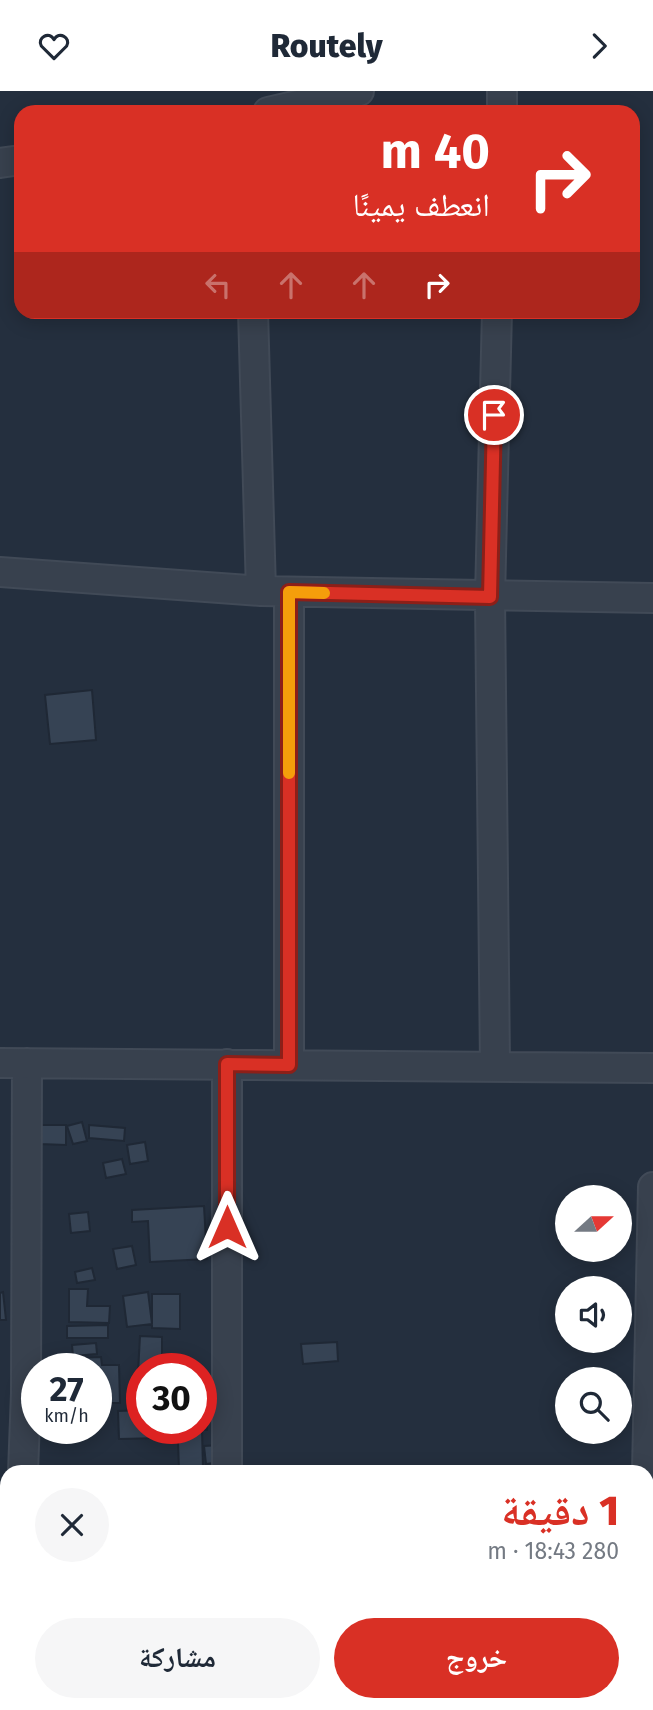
<!DOCTYPE html>
<html lang="ar">
<meta charset="utf-8">
<style>
body{margin:0;font-family:"Fira Sans","Noto Naskh Arabic",sans-serif;background:#f6f6f7;color:#1f2937;direction:rtl;height:100vh;display:flex;flex-direction:column;font-size:26px;white-space:nowrap}
*{box-sizing:border-box;margin:0}
p{font-size:23px;color:#747a83}
.icon{flex:none;width:38px;height:38px;fill:none;stroke:currentColor;stroke-width:2;stroke-linecap:round;stroke-linejoin:round}
.map{position:relative;flex:1;overflow:hidden;direction:ltr}
.side{position:absolute;left:0px;top:1374px;width:654px;height:247px;display:flex;flex-direction:column;background:#fff;border-radius:21px 21px 0 0;box-shadow:0 4px 18px #0003;direction:rtl}
.side>*{flex:none}
.hud{position:absolute;left:14px;top:14px;width:626px;height:214px;border-radius:21px;box-shadow:0 4px 18px #0003;direction:rtl;background:#d93025;color:#fff;overflow:hidden}
.needle{width:46px;rotate:69deg}
.buttons{position:absolute;left:555px;top:1094px;display:grid;gap:14px}
.buttons a{display:grid;place-items:center;width:77px;height:77px;border-radius:50%;background:#fff;box-shadow:0 4px 18px #0003;font-size:35px}
.speed{position:absolute;left:21px;top:1262px;display:flex;gap:14px;font-size:35px;font-weight:700;text-align:center}
.speed>*{display:grid;place-content:center;width:91px;height:91px;border-radius:50%;background:#fff;box-shadow:0 4px 18px #0003;line-height:1}
.speed small{font-size:18px;font-weight:400}
.speed .limit{border:10px solid #d22;background:#fff;color:#111}
.pin{position:absolute;display:grid;place-items:center;width:60px;height:60px;color:#fff;margin:-30px;border:4px solid #fff;border-radius:50%;box-shadow:0 2px 7px #0007}
.me{position:absolute;width:77px;margin:-38px;rotate:0deg;stroke-linejoin:round;filter:drop-shadow(0 0 5px #0008)}
.turn{display:flex;align-items:center;gap:24px;height:147px;padding:0 35px;font-size:32px}
.turn .icon{width:91px;height:91px;stroke-width:2.5}
.turn b{display:block;font-size:49px;line-height:60px}
.lanes{display:flex;align-items:center;height:66px;padding:0 35px;background:#0003;justify-content:center;gap:35px;direction:ltr}
.lanes .off{opacity:.35}
.round{display:grid;place-items:center;flex:none;width:74px;height:74px;border-radius:37px;background:#f6f6f7}
.headline{display:flex;align-items:center;justify-content:space-between;height:119px;padding:0 35px}
h1{font-size:42px;font-weight:800;line-height:52px;color:#d93025}
.primary-button{display:flex;gap:14px;margin-top:auto;padding:14px 35px}
.primary-button a{flex:1;height:80px;border-radius:42px;background:#d93025;color:#fff;font-size:28px;font-weight:800;line-height:80px;text-align:center}
.primary-button a+a{background:#f6f6f7;color:#1f2937}
header{display:flex;justify-content:space-between;align-items:center;height:91px;padding:0 35px;background:#fff;font-size:32px;font-weight:800}
.map>svg:first-child{display:block}
.building{fill:#364354;stroke:#1f2835;stroke-width:2}
.lines{fill:none;stroke-linecap:round;stroke-linejoin:round}
.minor-casing{stroke:#414a57;stroke-width:32}
.minor{stroke:#38414e;stroke-width:28}
.route-casing{stroke:#8d1f18;stroke-width:18}
.route{stroke:#d93025;stroke-width:12}
.slow{stroke:#f59e0b;stroke-width:12}
</style>
<header><svg class="icon" aria-label="forward" viewBox="0 0 24 24"><path d="M9 5l7 7-7 7"/></svg>Routely<svg class="icon" aria-label="heart" viewBox="0 0 24 24"><path d="M12 20l-8-8c-3-5 5-10 8-4 3-6 11-1 8 4z"/></svg></header>
<div class="map">
<svg width="653" height="1619" viewBox="0 0 653 1619">
<rect width="100%" height="100%" fill="#242f3e"/>
<path class="building" d="M92 599 96 649 50 653 45 604Z
M82 1031 87 1050 73 1053 67 1035Z
M39 1034H66V1054L39 1053Z
M89 1034 125 1037 124 1050 89 1047Z
M145 1051 148 1070 130 1073 127 1054Z
M122 1068 126 1083 106 1087 103 1072Z
M204 1115 207 1168 150 1171 148 1130 132 1131V1119Z
M88 1121 90 1140 71 1142 69 1123Z
M132 1155 136 1174 117 1178 113 1158Z
M92 1177 95 1189 77 1192 75 1181Z
M69 1198H88L87 1215H110L109 1232 69 1231Z
M3 1201 6 1229H0V1202Z
M148 1201 152 1233 127 1236 123 1205Z
M152 1203H180V1238L152 1237Z
M108 1234V1247H67V1235Z
M140 1245 162 1246V1263H171V1278H142V1282H138Z
M337 1251 338 1270 303 1273 301 1253Z
M96 1252 97 1263 73 1265 72 1254Z
M101 1266 102 1274H119L120 1312H96V1278H74V1267Z
M201 1316H206L207 1339H202L203 1377 179 1378 178 1351H163V1347L119 1348 118 1320 142 1319V1337H201Z
M220 1354 222 1371 206 1373 204 1355Z
M265 1614H305V1617L266 1619Z
M349 1614H386L387 1619H350Z
M492 1614H505L506 1619H475L474 1616Z"/>
<g class="lines">
<g class="minor-casing">
<path id="minor" d="M268 21 359 0
M502 21V0
M0 72 21 69
M253 220 261 500
M0 481 261 500 653 507
M289 501V974
M0 972 653 977
M227 973V1381
M495 975 490 506 497 220
M23 1381 26 1302 27 972
M647 1381 653 1096
M648 1453 653 1454
M0 1494H7
M21 1619V1614
M227 1619V1614
M431 1619V1614
M643 1619V1614"/>
</g>
<use href="#minor" class="minor"/>
</g>
<g class="lines">
<g class="route-casing">
<path id="route" d="M227 1136V973L289 974V501L490 506 494 324"/>
</g>
<use href="#route" class="route"/>
<path class="slow" d="M289 682V501L324 502"/>
</g>
</svg>
<div class="buttons">
<a><svg class="needle" viewBox="-14 -14 28 28"><path d="M0-13l5 13h-10z" fill="#e53935"/><path d="M0 13l5-13h-10z" fill="#747a83"/></svg></a>
<a><svg class="icon" aria-label="sound" viewBox="0 0 24 24"><path d="M4 9h4l5-4v14l-5-4H4zM17 9q2 3 0 6"/></svg></a>
<a><svg class="icon" aria-label="search" viewBox="0 0 24 24"><circle cx="10" cy="10" r="6"/><path d="M15 15l6 6"/></svg></a>
</div>
<div class="speed"><div>27<small>km/h</small></div><div class="limit">30</div></div>
<div class="pin" style="left:494px;top:324px;background:#d93025"><svg class="icon" aria-label="arrive" viewBox="0 0 24 24"><path d="M6 21V4h12l-3 4 3 4H6"/></svg></div>
<svg class="me" style="left:227px;top:1136px" viewBox="-20 -20 40 40"><path d="M0-17L14 15 0 8-14 15z" fill="#d93025" stroke="#fff" stroke-width="4"/></svg>
<div class="hud">
<div class="turn"><svg class="icon" aria-label="right" viewBox="0 0 24 24"><path d="M7 20v-9h11M14 6l5 5-5 5"/></svg><div><b>40 m</b>انعطف يمينًا</div></div>
<div class="lanes"><svg class="icon off" aria-label="left" viewBox="0 0 24 24"><path d="M17 20v-9H6M10 6l-5 5 5 5"/></svg><svg class="icon off" aria-label="ahead" viewBox="0 0 24 24"><path d="M12 20V5M6 11l6-6 6 6"/></svg><svg class="icon off" aria-label="ahead" viewBox="0 0 24 24"><path d="M12 20V5M6 11l6-6 6 6"/></svg><svg class="icon" aria-label="right" viewBox="0 0 24 24"><path d="M7 20v-9h11M14 6l5 5-5 5"/></svg></div>
</div>
<section class="side">
<div class="headline"><div><h1>1 دقيقة</h1><p>280 m · 18:43</p></div><a class="round"><svg class="icon" aria-label="close" viewBox="0 0 24 24"><path d="M6 6l12 12M18 6L6 18"/></svg></a></div>
<div class="primary-button"><a>خروج</a><a>مشاركة</a></div>
</section>
</div>
